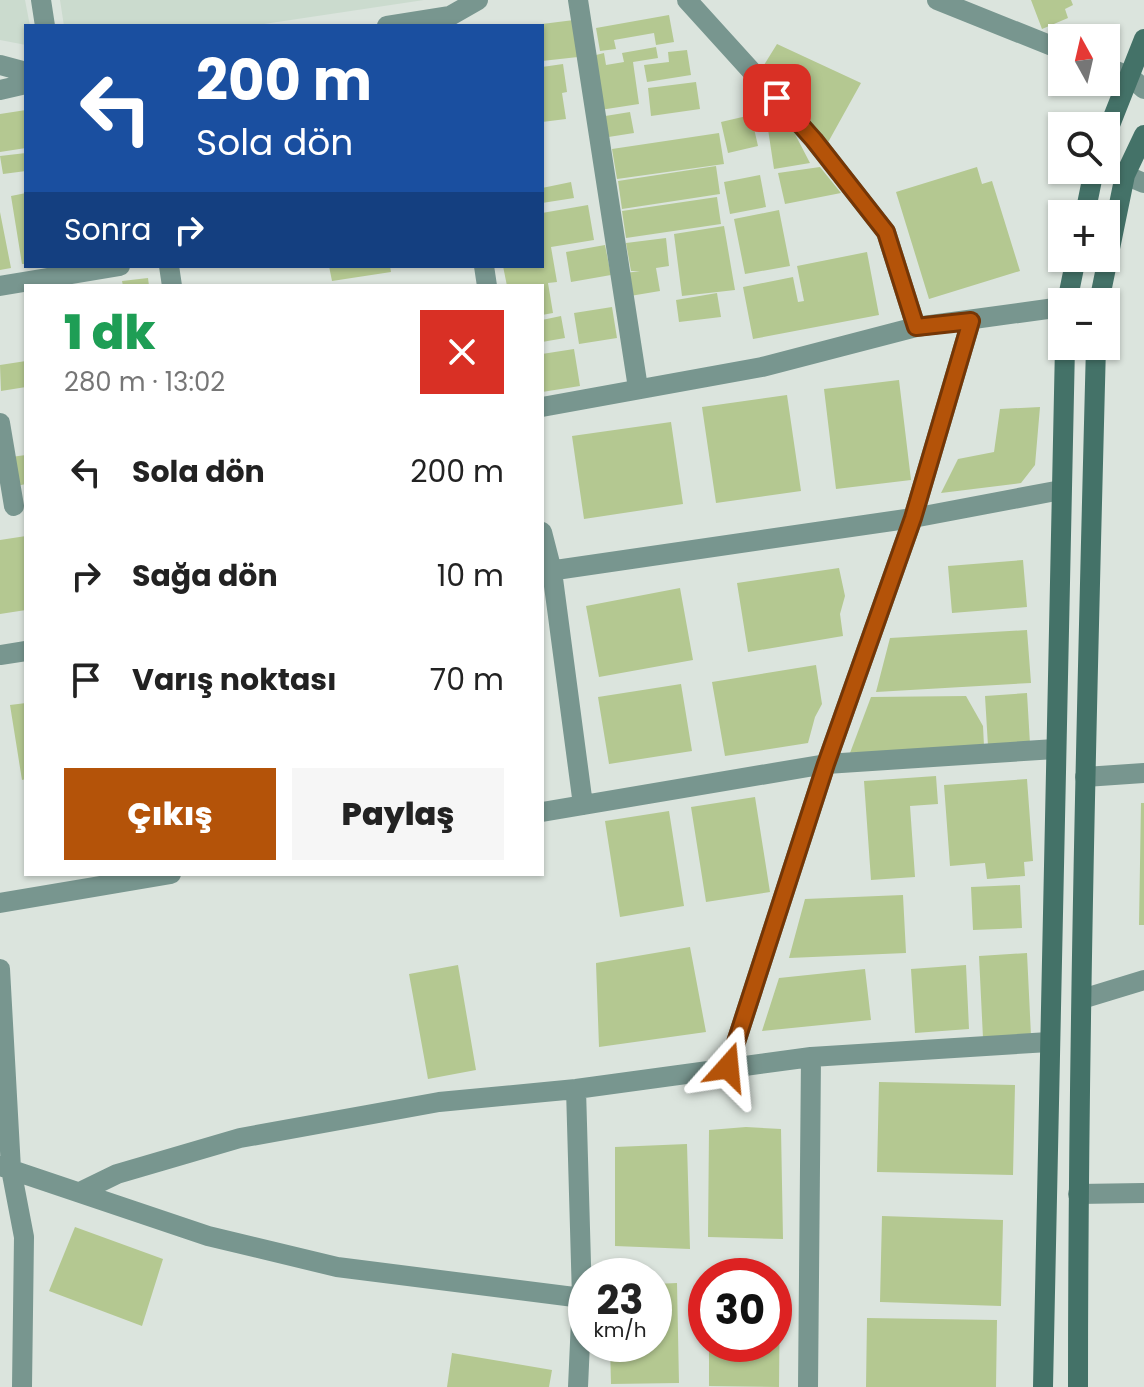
<!DOCTYPE html>
<html lang="tr">
<meta charset="utf-8">
<style>
body{margin:0;font-family:Poppins,sans-serif;background:#f6f6f6;color:#222;height:100vh;display:flex;flex-direction:column;font-size:30px;white-space:nowrap}
*{box-sizing:border-box;margin:0}
p{font-size:26px;color:#767676}
.icon{flex:none;width:44px;height:44px;fill:none;stroke:currentColor;stroke-width:2;stroke-linecap:round;stroke-linejoin:round}
.map{position:relative;flex:1;overflow:hidden}
.drawer{position:absolute;left:24px;top:284px;width:520px;height:592px;display:flex;flex-direction:column;background:#fff;border-radius:0px;box-shadow:0 2px 6px #0004}
.drawer>*{flex:none}
.guide{position:absolute;left:24px;top:24px;width:520px;height:244px;border-radius:0px;box-shadow:0 2px 6px #0004;background:#1a4fa0;color:#fff;overflow:hidden}
.needle{width:52px;rotate:352deg}
.controls{position:absolute;left:1048px;top:24px;display:grid;gap:16px}
.controls a{display:grid;place-items:center;width:72px;height:72px;border-radius:0px;background:#fff;box-shadow:0 2px 6px #0004;font-size:40px}
.speed{position:absolute;left:568px;top:1258px;display:flex;gap:16px;font-size:40px;font-weight:700;text-align:center}
.speed>*{display:grid;place-content:center;width:104px;height:104px;border-radius:50%;background:#fff;box-shadow:0 2px 6px #0004;line-height:1}
.speed small{font-size:20px;font-weight:400}
.speed .limit{border:12px solid #d22;background:#fff;color:#111}
.pin{position:absolute;display:grid;place-items:center;width:68px;height:68px;color:#fff;margin:-34px;border-radius:16px;box-shadow:0 4px 12px #0006}
.me{position:absolute;width:88px;margin:-44px;rotate:18deg;stroke-linejoin:round;filter:drop-shadow(0 0 6px #0008)}
.turn{display:flex;align-items:center;gap:28px;height:168px;padding:0 40px;font-size:36px}
.turn .icon{width:104px;height:104px;stroke-width:2.5}
.turn b{display:block;font-size:56px;line-height:68px}
.then{display:flex;align-items:center;height:76px;padding:0 40px;background:#0003;gap:16px;font-size:30px}
.round{display:grid;place-items:center;flex:none;width:84px;height:84px;border-radius:0px;background:#f6f6f6}
.head{display:flex;align-items:center;justify-content:space-between;height:136px;padding:0 40px}
h1{font-size:48px;font-weight:800;line-height:60px;color:#1e9e55}
.button{display:flex;gap:16px;margin-top:auto;padding:16px 40px}
.button a{flex:1;height:92px;border-radius:0px;background:#b45309;color:#fff;font-size:32px;font-weight:800;line-height:92px;text-align:center}
.button a+a{background:#f6f6f6;color:#222}
ul{padding:0;list-style:none}
li{display:flex;align-items:center;gap:24px;height:104px;padding:0 40px}
li div{flex:1}
li b{display:block;font-size:30px}
li em{font-style:normal}
.map>svg:first-child{display:block}
.built{fill:#cbdbce}
.building{fill:#b4c891}
.lines{fill:none;stroke-linecap:round;stroke-linejoin:round}
.minor{stroke:#78968f;stroke-width:20}
.tertiary{stroke:#78968f;stroke-width:20}
.secondary{stroke:#447268;stroke-width:20}
.route-casing{stroke:#753606;stroke-width:20}
.route{stroke:#b45309;stroke-width:14}
</style>
<div class="map">
<svg width="1144" height="1387" viewBox="0 0 1144 1387">
<rect width="100%" height="100%" fill="#dbe4dd"/>
<path class="built" d="M0 0H25L30 26H26V45L0 40Z
M60 0H424L251 26H64Z"/>
<path class="building" d="M1031 0H1071L1073 5 1065 9 1068 18 1042 29Z
M669 15 674 42 656 45 654 33 614 40 616 49 600 51 596 28Z
M574 20 578 57 542 61V24Z
M777 44 861 83 826 146 764 65Z
M656 47 658 58 633 62 639 104 600 110 592 56 604 53 606 65 624 62 622 53Z
M687 50 691 75 647 82 644 65 669 62 668 52Z
M563 64 567 92 562 93 566 119 542 122V67Z
M696 82 700 109 651 116 648 88Z
M26 110V148L0 152V114Z
M630 112 634 133 602 138 599 117Z
M784 113 810 163 774 169 766 116Z
M751 115 758 146 728 153 721 122Z
M719 133 724 164 617 179 612 149Z
M26 153V171L3 174 0 156Z
M716 166 720 194 622 209 618 181Z
M820 167 841 193 785 204 778 173Z
M977 167 982 184 992 181 1020 271 929 299 896 192Z
M760 175 766 207 730 214 724 182Z
M571 182 574 198 542 203V188Z
M26 193V264H22L11 196Z
M717 197 721 224 626 238 622 211Z
M588 205 594 240 551 247 557 282 548 283 553 313 542 315V286H507L503 266H542V213Z
M779 210 790 266 745 274 734 219Z
M0 212 11 268 0 270Z
M724 226 735 290 682 296 674 234Z
M666 238 669 266 656 268 660 291 630 296 626 273 640 271H631L626 243Z
M605 245 611 275 571 282 566 252Z
M867 252 879 315 753 339 743 287 793 277 798 302 804 301 797 266Z
M329 266H390L391 272 332 281Z
M148 278 149 286H123L122 281Z
M717 293 721 317 679 322 676 300Z
M612 307 617 338 579 344 574 313Z
M561 316 565 338 542 342V320Z
M574 349 580 386 542 392V354Z
M26 361V387L1 391 0 365Z
M899 380 911 480 836 489 824 389Z
M787 395 801 491 716 503 702 407Z
M1040 407 1035 465 1021 483 941 493 958 459 994 452 1000 409Z
M671 422 683 504 584 519 572 436Z
M26 455V484L16 486 11 457Z
M26 536V610L0 614V540Z
M1023 560 1027 607 952 613 948 566Z
M839 568 845 596 840 614 843 636 748 652 737 583Z
M680 588 693 660 599 677 586 606Z
M1027 630 1031 683 876 692 890 638Z
M816 665 822 704 815 717 808 743 725 756 712 682Z
M681 684 692 751 609 764 598 697Z
M1027 693 1030 744 988 746 985 696Z
M966 696 983 726 984 746 850 753 871 697Z
M26 703V779L22 780 10 705Z
M936 776 938 804 910 806 915 877 871 880 864 781Z
M1027 779 1033 861 1024 862 1025 876 987 879 985 863 950 866 944 785Z
M755 797 770 892 706 902 691 807Z
M1141 803H1144V925H1139Z
M669 811 684 906 620 917 605 821Z
M1020 885 1022 928 973 930 971 887Z
M903 895 906 953 789 958 805 899Z
M690 947 706 1032 599 1047 596 963Z
M1027 953 1031 1036 983 1038 979 956Z
M458 965 476 1070 428 1079 409 974Z
M966 965 969 1029 915 1033 911 969Z
M865 969 871 1020 762 1031 779 978Z
M879 1082 1015 1085 1013 1175 877 1172Z
M746 1127 781 1129 783 1239 708 1237 709 1130Z
M687 1144 690 1249 615 1246V1147Z
M882 1216 1003 1220 1001 1306 880 1302Z
M75 1227 163 1259 142 1326 49 1291Z
M774 1281H780L779 1387 709 1386V1344H774Z
M677 1283 679 1383 611 1384 610 1344H654V1284Z
M867 1318 997 1320 996 1387H866Z
M452 1353 552 1370 549 1387H447Z"/>
<g class="lines">
<path class="minor" d="M41 0 45 26
M578 0 638 388
M687 0 814 140 886 232 916 327
M387 26 450 16 478 0
M0 65 26 72
M0 90 26 84
M1125 175 1144 183
M169 266 172 286
M484 266 487 286
M0 286 120 266
M542 407 762 367 916 327 1062 307
M0 423 14 506
M542 532 552 571 583 805
M542 572 913 518 1061 490
M0 655 26 651
M1085 777 1144 773
M542 812 826 764 1055 749
M0 903 171 874
M0 969 11 1169 24 1237 22 1387
M1082 999 1144 980
M728 1067 826 764 913 518 971 321
M576 1089 582 1298 578 1387
M0 1166 208 1236 337 1267 582 1298
M80 1192 117 1174 240 1138 439 1102 576 1089 811 1057 1049 1042
M1078 1194 1144 1193
M808 1387 811 1057"/>
<path class="tertiary" d="M937 0 1062 50
M1106 67 1129 76 1144 89"/>
<path class="secondary" d="M1106 135 1144 39
M1085 214 1094 170
M1067 302 1076 258
M1099 302 1125 175 1144 135
M1043 1387 1065 346
M1078 1387C1078 1040 1087 693 1096 346"/>
</g>
<g class="lines">
<g class="route-casing">
<path id="route" d="M728 1067 826 764 913 518 971 321 916 327 886 232 814 140 777 98"/>
</g>
<use href="#route" class="route"/>
</g>
</svg>
<div class="controls">
<a><svg class="needle" viewBox="-14 -14 28 28"><path d="M0-13l5 13h-10z" fill="#e53935"/><path d="M0 13l5-13h-10z" fill="#767676"/></svg></a>
<a><svg class="icon" aria-label="search" viewBox="0 0 24 24"><circle cx="10" cy="10" r="6"/><path d="M15 15l6 6"/></svg></a>
<a>+</a>
<a>−</a>
</div>
<div class="speed"><div>23<small>km/h</small></div><div class="limit">30</div></div>
<div class="pin" style="left:777px;top:98px;background:#d93025"><svg class="icon" aria-label="arrive" viewBox="0 0 24 24"><path d="M6 21V4h12l-3 4 3 4H6"/></svg></div>
<svg class="me" style="left:728px;top:1067px" viewBox="-20 -20 40 40"><path d="M0-17L14 15 0 8-14 15z" fill="#b45309" stroke="#fff" stroke-width="4"/></svg>
<div class="guide">
<div class="turn"><svg class="icon" aria-label="left" viewBox="0 0 24 24"><path d="M17 20v-9H6M10 6l-5 5 5 5"/></svg><div><b>200 m</b>Sola dön</div></div>
<div class="then">Sonra<svg class="icon" aria-label="right" viewBox="0 0 24 24"><path d="M7 20v-9h11M14 6l5 5-5 5"/></svg></div>
</div>
<section class="drawer">
<div class="head"><div><h1>1 dk</h1><p>280 m · 13:02</p></div><a class="round" style="background:#d93025;color:#fff"><svg class="icon" aria-label="close" viewBox="0 0 24 24"><path d="M6 6l12 12M18 6L6 18"/></svg></a></div>
<ul>
<li><svg class="icon" aria-label="left" viewBox="0 0 24 24"><path d="M17 20v-9H6M10 6l-5 5 5 5"/></svg><div><b>Sola dön</b></div><em>200 m</em></li>
<li><svg class="icon" aria-label="right" viewBox="0 0 24 24"><path d="M7 20v-9h11M14 6l5 5-5 5"/></svg><div><b>Sağa dön</b></div><em>10 m</em></li>
<li><svg class="icon" aria-label="arrive" viewBox="0 0 24 24"><path d="M6 21V4h12l-3 4 3 4H6"/></svg><div><b>Varış noktası</b></div><em>70 m</em></li>
</ul>
<div class="button"><a>Çıkış</a><a>Paylaş</a></div>
</section>
</div>
